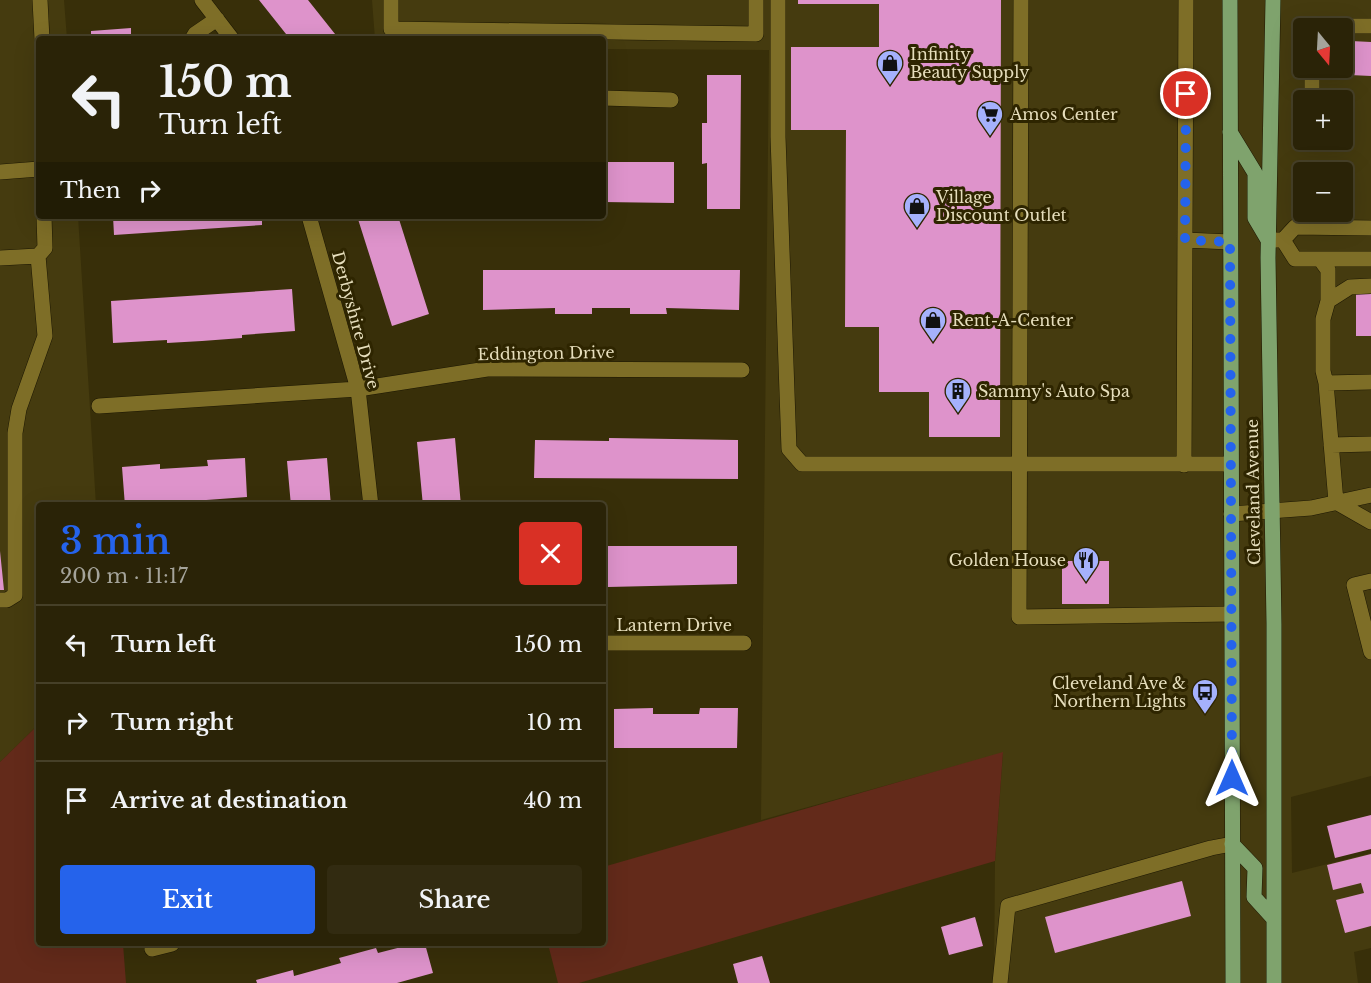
<!DOCTYPE html>
<meta charset="utf-8">
<style>
body{margin:0;font-family:"Libre Baskerville",serif;background:#322b11;color:#f1f3f6;height:100vh;display:flex;flex-direction:column;font-size:22px;white-space:nowrap}
*{box-sizing:border-box;margin:0}
p{font-size:20px;color:#a5a49b}
.icon{flex:none;width:33px;height:33px;fill:none;stroke:currentColor;stroke-width:2;stroke-linecap:round;stroke-linejoin:round}
.map{position:relative;flex:1;overflow:hidden}
.drawer{position:absolute;left:36px;top:502px;width:570px;height:444px;display:flex;flex-direction:column;background:#2a2307;border-radius:6px;box-shadow:0 6px 24px #0002,0 0 0 2px #464028}
.drawer>*{flex:none}
.top-card{position:absolute;left:36px;top:36px;width:570px;height:183px;border-radius:6px;box-shadow:0 6px 24px #0002,0 0 0 2px #464028;background:#2a2307;color:#f1f3f6;overflow:hidden}
.needle{width:39px;rotate:162deg}
.fabs{position:absolute;left:1293px;top:18px;display:grid;gap:12px}
.fabs a{display:grid;place-items:center;width:60px;height:60px;border-radius:6px;background:#2a2307;box-shadow:0 6px 24px #0002,0 0 0 2px #464028;font-size:30px}
.pin{position:absolute;display:grid;place-items:center;width:51px;height:51px;color:#fff;margin:-26px;border:3px solid #fff;border-radius:50%;box-shadow:0 2px 6px #0007}
.me{position:absolute;width:66px;margin:-33px;rotate:0deg;stroke-linejoin:round;filter:drop-shadow(0 0 4px #0008)}
.turn{display:flex;align-items:center;gap:21px;height:126px;padding:0 24px;font-size:27px}
.turn .icon{width:78px;height:78px;stroke-width:2.5}
.turn b{display:block;font-size:42px;line-height:51px}
.then{display:flex;align-items:center;height:57px;padding:0 24px;background:#0003;gap:12px;font-size:22px}
.round{display:grid;place-items:center;flex:none;width:63px;height:63px;border-radius:6px;background:#322b11}
.overview{display:flex;align-items:center;justify-content:space-between;height:102px;padding:0 24px}
h1{font-size:36px;font-weight:600;line-height:45px;color:#2563eb}
.cta{display:flex;gap:12px;margin-top:auto;padding:12px 24px}
.cta a{flex:1;height:69px;border-radius:6px;background:#2563eb;color:#fff;font-size:24px;font-weight:600;line-height:69px;text-align:center}
.cta a+a{background:#322b11;color:#f1f3f6}
ul{padding:0;list-style:none}
li{display:flex;align-items:center;gap:18px;height:78px;padding:0 24px;border-top:2px solid #464028}
li div{flex:1}
li b{display:block;font-size:22px}
li em{font-style:normal}
.map>svg:first-child{display:block}
.built{fill:#453b0f;fill-rule:evenodd}
.green{fill:#632a1a}
.building{fill:#de93cb}
.lines{fill:none;stroke-linecap:round;stroke-linejoin:round}
.minor-casing{stroke:#1c1703;stroke-width:16}
.major-casing{stroke:#1c1703;stroke-width:16}
.minor{stroke:#7e6e27;stroke-width:15}
.major{stroke:#7fa36d;stroke-width:15}
.route{stroke:#2563eb;stroke-width:10;stroke-dasharray:0 18}
.labels{text-anchor:middle;dominant-baseline:central;stroke-width:6;stroke-linejoin:round;paint-order:stroke}
.poi-label{font-size:16px;fill:#e6debc;stroke:#2e2500;text-anchor:start}
.street-label{font-size:16px;fill:#e6debc;stroke:#2e2500}
</style>
<div class="map">
<svg width="1371" height="983" viewBox="0 0 1371 983">
<rect width="100%" height="100%" fill="#382f09"/>
<path class="built" d="M0 0H64L67 39H39V216H78L96 505 39 506V724L0 762Z
M372 0H1371V776L1291 797 1292 873 1371 853V948L1354 952 1358 983H994L995 861 1003 753 761 820 769 50 603 49V39H375ZM1304 28H1342V68H1304ZM1304 100H1342V140H1304ZM1304 172H1342V212H1304Z"/>
<path class="green" d="M39 724V944H123L126 983H0V762Z
M1003 752 995 861 579 983H558L548 944H603V867Z"/>
<path class="building" d="M259 0H308L339 39H290Z
M798 0H1001L1000 437H929V392H879V327H845L846 130H791V47H879V4H798Z
M131 28V39H91V31Z
M1351 41 1371 42V76L1350 75Z
M707 75H741L740 209H707V163L702 164V123H707Z
M603 162H674V203L603 202Z
M113 216H262V225L114 235Z
M357 216H398L429 314 392 326Z
M483 270H740L739 310 666 308 667 314H630V308H592V314H555V308L483 310Z
M292 289 295 331 242 335V338L202 341 167 343V340L113 343 111 301Z
M1356 294H1371V336H1356Z
M455 438 461 506H423L417 442Z
M609 438 738 440V479L534 478 535 440 609 441Z
M245 458 247 497 125 506 122 467 160 464V469L208 466 207 460Z
M327 458 331 506H291L287 461Z
M603 546H737V584L608 587V584H603Z
M0 551 4 590H0Z
M1062 561H1109V604H1062Z
M653 708V714H699L700 708H738L737 748H614V709Z
M1371 815V849L1335 858 1327 826Z
M1371 854V926L1345 933 1336 900 1364 893 1361 883 1333 890 1327 865Z
M1182 881 1191 916 1055 953 1045 917Z
M975 917 983 946 949 955 941 927Z
M413 944H425L433 973 397 983H257L256 980 293 970 294 976 341 963 339 958 376 948 378 953Z
M762 956 770 983H738L733 964Z"/>
<g class="lines">
<g class="minor-casing">
<path id="minor" d="M40 0 42 39
M202 0 232 39
M391 0V29L756 34V0
M778 0V137L789 449 802 464H1230
M1021 0 1019 617 1231 614
M1326 28 1329 26H1371
M192 39 195 34 217 19
M603 98 671 100
M1312 100V68
M0 172 39 169
M309 216 358 389 371 506
M1185 240 1230 242
M1268 240H1283L1295 227 1371 228
M1283 240 1295 259H1371
M0 258 38 256 45 248 44 216
M1320 259 1328 270V301L1323 319V371L1326 383
M1328 301 1350 287 1371 286
M99 406 358 389 487 369 742 370
M1331 445 1371 444
M1184 465 1186 0
M1336 502 1326 383 1371 382
M1336 502 1371 522
M1231 514 1311 508 1371 495
M1371 581 1354 585 1371 652
M0 600H7L15 595V433L19 409 45 336 38 256
M603 643H744
M152 949 172 944
M1000 983 1008 906 1211 848 1232 844"/>
</g>
<g class="major-casing">
<path id="major" d="M1230 0 1233 983
M1273 0 1268 258 1274 624V983
M1230 132 1255 173V218L1268 240
M1232 844 1255 868 1254 897 1273 918"/>
</g>
<use href="#minor" class="minor"/>
<use href="#major" class="major"/>
</g>
<g class="lines">
<path class="route" d="M1186 94 1185 240 1230 242 1232 778"/>
</g>
<defs>
<g id="shop-pin" transform="scale(1.35)"><path d="M0 17L-7.5 6A9.5 9.5 0 1 1 7.5 6Z" fill="#a5b1fc" stroke="#2e2500"/><path d="M-5-2.5h2.3a2.7 3.5 0 0 1 5.4 0H5L5.5 6h-11ZM-1.5-2.5h3a1.5 2.3 0 0 0-3 0Z" fill="#111"/></g>
<g id="supermarket-pin" transform="scale(1.35)"><path d="M0 17L-7.5 6A9.5 9.5 0 1 1 7.5 6Z" fill="#a5b1fc" stroke="#2e2500"/><path d="M-6-5.5h2.5l.6 2H6L4.5 2H-2.5L-4.4-4H-6ZM-1.5 3.2a1.3 1.3 0 1 0 .1 0ZM3 3.2a1.3 1.3 0 1 0 .1 0Z" fill="#111"/></g>
<g id="building-pin" transform="scale(1.35)"><path d="M0 17L-7.5 6A9.5 9.5 0 1 1 7.5 6Z" fill="#a5b1fc" stroke="#2e2500"/><path d="M-4-6H4V6H1V3H-1V6H-4ZM-2.5-4.3h1.7v1.8h-1.7ZM.8-4.3h1.7v1.8H.8ZM-2.5-1h1.7V.8h-1.7ZM.8-1h1.7V.8H.8Z" fill="#111"/></g>
<g id="restaurant-pin" transform="scale(1.35)"><path d="M0 17L-7.5 6A9.5 9.5 0 1 1 7.5 6Z" fill="#a5b1fc" stroke="#2e2500"/><path d="M-5-6h1v4h1v-4h1v4h1v-4h1v5L-1.5 .5V6h-2V.5L-5-1ZM5-6V6H3V1.5H1.5Q1.5-4 5-6Z" fill="#111"/></g>
<g id="bus-pin" transform="scale(1.35)"><path d="M0 17L-7.5 6A9.5 9.5 0 1 1 7.5 6Z" fill="#a5b1fc" stroke="#2e2500"/><path d="M-5-6H5V4H4V6H2V4H-2V6H-4V4H-5ZM-3.5-4V0h7V-4ZM-3.5 1.2v1.5H-2V1.2ZM2 1.2v1.5H3.5V1.2Z" fill="#111"/></g>
</defs>
<g fill-rule="evenodd">
<use href="#shop-pin" x="890" y="63"/>
<use href="#supermarket-pin" x="990" y="114"/>
<use href="#shop-pin" x="917" y="206"/>
<use href="#shop-pin" x="933" y="320"/>
<use href="#building-pin" x="958" y="391"/>
<use href="#restaurant-pin" x="1086" y="560"/>
<use href="#bus-pin" x="1205" y="692"/>
</g>
<g class="labels">
<g class="poi-label">
<text x="910" y="54">Infinity<tspan x="910" dy="18">Beauty Supply</tspan></text>
<text x="1010" y="114">Amos Center</text>
<text x="936" y="197">Village<tspan x="936" dy="18">Discount Outlet</tspan></text>
<text x="952" y="320">Rent-A-Center</text>
<text x="978" y="391">Sammy's Auto Spa</text>
<text x="1066" y="560" text-anchor="end">Golden House</text>
<text x="1186" y="683" text-anchor="end">Cleveland Ave &amp;<tspan x="1186" dy="18">Northern Lights</tspan></text>
</g>
<g class="street-label">
<text transform="translate(356 320) rotate(75)">Derbyshire Drive</text>
<text transform="translate(546 353) rotate(-1)">Eddington Drive</text>
<text transform="translate(1253 492) rotate(-91)">Cleveland Avenue</text>
<text x="674" y="625">Lantern Drive</text>
</g>
</g>
</svg>
<div class="fabs">
<a><svg class="needle" viewBox="-14 -14 28 28"><path d="M0-13l5 13h-10z" fill="#e53935"/><path d="M0 13l5-13h-10z" fill="#a5a49b"/></svg></a>
<a>+</a>
<a>−</a>
</div>
<div class="pin" style="left:1186px;top:94px;background:#d93025"><svg class="icon" aria-label="arrive" viewBox="0 0 24 24"><path d="M6 21V4h12l-3 4 3 4H6"/></svg></div>
<svg class="me" style="left:1232px;top:778px" viewBox="-20 -20 40 40"><path d="M0-17L14 15 0 8-14 15z" fill="#2563eb" stroke="#fff" stroke-width="4"/></svg>
<div class="top-card">
<div class="turn"><svg class="icon" aria-label="left" viewBox="0 0 24 24"><path d="M17 20v-9H6M10 6l-5 5 5 5"/></svg><div><b>150 m</b>Turn left</div></div>
<div class="then">Then<svg class="icon" aria-label="right" viewBox="0 0 24 24"><path d="M7 20v-9h11M14 6l5 5-5 5"/></svg></div>
</div>
<section class="drawer">
<div class="overview"><div><h1>3 min</h1><p>200 m · 11:17</p></div><a class="round" style="background:#d93025;color:#fff"><svg class="icon" aria-label="close" viewBox="0 0 24 24"><path d="M6 6l12 12M18 6L6 18"/></svg></a></div>
<ul>
<li><svg class="icon" aria-label="left" viewBox="0 0 24 24"><path d="M17 20v-9H6M10 6l-5 5 5 5"/></svg><div><b>Turn left</b></div><em>150 m</em></li>
<li><svg class="icon" aria-label="right" viewBox="0 0 24 24"><path d="M7 20v-9h11M14 6l5 5-5 5"/></svg><div><b>Turn right</b></div><em>10 m</em></li>
<li><svg class="icon" aria-label="arrive" viewBox="0 0 24 24"><path d="M6 21V4h12l-3 4 3 4H6"/></svg><div><b>Arrive at destination</b></div><em>40 m</em></li>
</ul>
<div class="cta"><a>Exit</a><a>Share</a></div>
</section>
</div>
